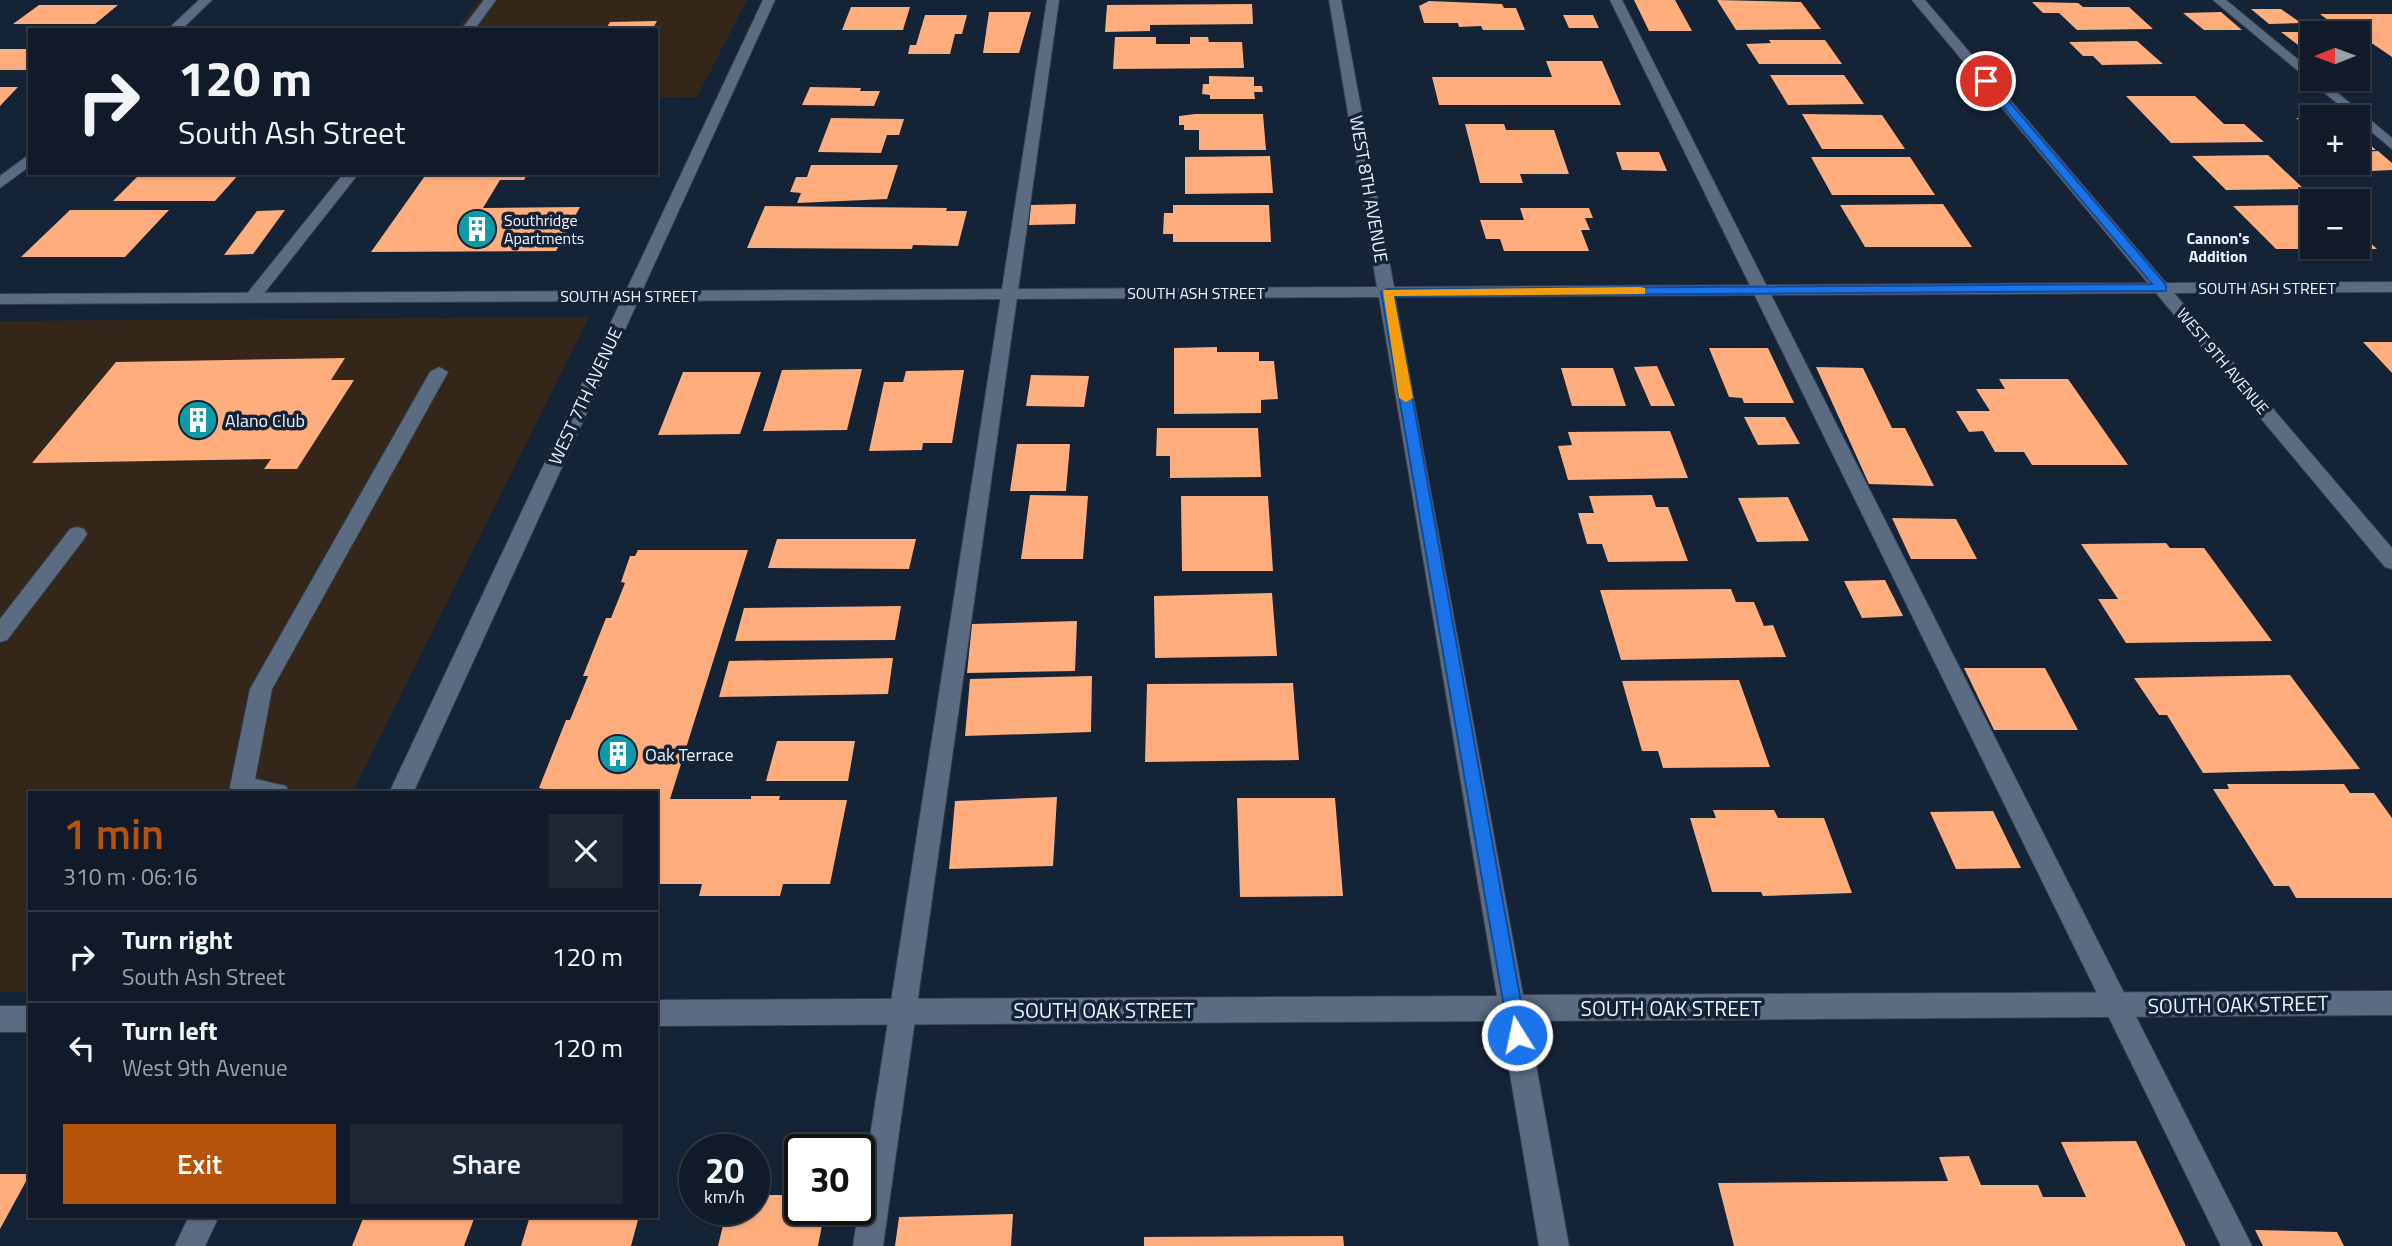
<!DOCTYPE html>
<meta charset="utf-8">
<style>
body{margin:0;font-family:"Titillium Web",sans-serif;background:#1e2734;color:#f1f3f6;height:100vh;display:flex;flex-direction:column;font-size:26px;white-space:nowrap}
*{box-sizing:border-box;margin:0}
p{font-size:23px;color:#9ca1a8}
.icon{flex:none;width:38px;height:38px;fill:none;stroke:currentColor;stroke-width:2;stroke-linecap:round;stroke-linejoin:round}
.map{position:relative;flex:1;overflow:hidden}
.panel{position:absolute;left:28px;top:791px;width:630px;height:427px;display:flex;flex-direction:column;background:#101a28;border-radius:0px;box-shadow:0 2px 5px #0004,0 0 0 2px #303845}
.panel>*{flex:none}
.hud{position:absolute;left:28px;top:28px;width:630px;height:147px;border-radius:0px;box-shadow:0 2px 5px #0004,0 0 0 2px #303845;background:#101a28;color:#f1f3f6;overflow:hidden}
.needle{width:46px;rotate:269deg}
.controls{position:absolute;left:2300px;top:21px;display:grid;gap:14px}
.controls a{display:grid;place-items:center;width:70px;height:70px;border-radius:0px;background:#101a28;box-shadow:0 2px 5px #0004,0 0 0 2px #303845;font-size:35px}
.speed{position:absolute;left:679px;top:1134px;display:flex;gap:14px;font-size:35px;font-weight:700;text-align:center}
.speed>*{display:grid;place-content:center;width:91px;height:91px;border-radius:50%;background:#101a28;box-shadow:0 2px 5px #0004,0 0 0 2px #303845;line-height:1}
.speed small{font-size:18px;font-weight:400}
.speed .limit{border:4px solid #111;border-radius:10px;background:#fff;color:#111}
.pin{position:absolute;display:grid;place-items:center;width:60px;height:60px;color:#fff;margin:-30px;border:4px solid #fff;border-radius:50%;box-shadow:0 2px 7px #0007}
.me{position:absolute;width:77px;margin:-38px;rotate:350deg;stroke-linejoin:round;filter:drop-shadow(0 0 5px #0008)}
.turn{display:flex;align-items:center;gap:24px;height:147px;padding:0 35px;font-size:32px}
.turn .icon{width:91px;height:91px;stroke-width:2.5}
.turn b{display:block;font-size:49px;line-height:60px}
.round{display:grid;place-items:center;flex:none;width:74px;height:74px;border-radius:0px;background:#1e2734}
.summary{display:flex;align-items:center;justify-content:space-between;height:119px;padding:0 35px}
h1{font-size:42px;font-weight:600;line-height:52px;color:#b45309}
.button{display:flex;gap:14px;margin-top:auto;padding:14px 35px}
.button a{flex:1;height:80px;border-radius:0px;background:#b45309;color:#fff;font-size:28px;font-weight:600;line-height:80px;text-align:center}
.button a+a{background:#1e2734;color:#f1f3f6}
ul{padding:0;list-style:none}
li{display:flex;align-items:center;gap:21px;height:91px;padding:0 35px;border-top:2px solid #303845}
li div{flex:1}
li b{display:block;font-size:26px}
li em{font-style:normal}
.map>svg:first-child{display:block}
.commercial{fill:#342719}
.building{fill:#ffad7c}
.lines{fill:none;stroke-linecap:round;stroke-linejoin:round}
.lane-casing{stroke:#353f4e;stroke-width:2}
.street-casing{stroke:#353f4e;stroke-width:2}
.lane{fill:#5b6b82;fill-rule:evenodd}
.street{fill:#5b6b82;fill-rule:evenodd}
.route{fill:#1a73e8;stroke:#114b97;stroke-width:2}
.slow{fill:#f59e0b}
.labels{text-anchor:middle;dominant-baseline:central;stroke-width:7;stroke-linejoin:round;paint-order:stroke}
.far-poi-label{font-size:16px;fill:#ecf4fe;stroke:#152336;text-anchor:start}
.far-neighbourhood-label{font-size:16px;font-weight:bold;fill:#ecf4fe;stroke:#152336}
.far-street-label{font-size:16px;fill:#ecf4fe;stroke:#152336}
.street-label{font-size:18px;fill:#ecf4fe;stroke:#152336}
.poi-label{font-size:18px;fill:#ecf4fe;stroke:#152336;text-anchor:start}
.near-street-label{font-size:21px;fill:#ecf4fe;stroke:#152336}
</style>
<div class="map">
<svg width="2392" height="1246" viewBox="0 0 2392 1246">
<rect width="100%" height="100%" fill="#152336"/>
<path class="commercial" d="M479 0H747L697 97 656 98V30H456Z
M589 317 352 793H30V992H0V321Z"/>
<path class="building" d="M1634 0H1675L1692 31H1649Z
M1717 0 1801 2 1821 29 1736 30Z
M1429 1 1502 4 1504 8H1516L1525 30H1483L1481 26 1459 27 1458 23H1424L1419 6Z
M2032 2 2078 3 2083 7H2129L2153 29 2077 30 2059 13H2043Z
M1252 4 1253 24 1150 25V31L1105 32 1107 5Z
M39 5H118L95 24H13Z
M851 7H910L903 30H842Z
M2251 9H2281L2301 23 2269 24Z
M989 12H1031L1019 53H983Z
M2221 12 2242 30H2204L2183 13Z
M2320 14H2392V57L2354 31H2342Z
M925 15H967L962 34H955L950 54H908L910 45H916Z
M1563 15H1593L1599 28H1569Z
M657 21 652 30H605L610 22Z
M425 26 422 30H358L361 27Z
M2281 32H2310L2312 48H2302Z
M1115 37H1156V44H1190V37H1208L1209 42H1242L1244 68 1113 69Z
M1769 40H1825L1842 64H1759L1746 44 1771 43Z
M2137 41 2163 64 2102 65 2093 56H2083L2069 42Z
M0 49H30V70H0Z
M1546 61H1602L1621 105H1439L1432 77H1552Z
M1770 75H1844L1864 104 1788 105Z
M1209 76 1254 77V86H1262L1263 92H1254L1255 99H1210V95L1202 94 1203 84H1209Z
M0 87H18L0 106Z
M810 87 861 88 860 91H880L874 106 802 105Z
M2126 96H2195L2224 124H2244L2264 142 2171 143Z
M1195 114H1263L1266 150H1199V130H1184V125H1179V116Z
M1802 114 1882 115 1905 149H1822Z
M831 118 904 119 899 135H887L881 153 818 152Z
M2296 118H2312V132Z
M1465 124H1504L1506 130H1554L1569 174H1520L1523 183H1480Z
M2357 134 2376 150H2357Z
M2378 151 2392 163V170L2371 171 2357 159V152Z
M1616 152H1659L1667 171 1622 170Z
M2268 155 2304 189 2226 190 2192 156Z
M1270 156 1273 193 1185 194V157Z
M1811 157H1910L1935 195H1832Z
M811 165H898L887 199 797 203 801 193 790 192 796 177H807Z
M141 173H240L215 201H113Z
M427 173H528L524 180H500L483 208 580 207 556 251 371 252Z
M1076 204 1075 224 1029 225 1031 205Z
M1943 204 1972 247H1865L1840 205Z
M1173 205H1269L1271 242H1173V234H1163L1164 213H1173Z
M2312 205V249H2276L2233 206Z
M765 206 947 208 946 211H967L958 246 913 245 912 249 747 248Z
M1520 208H1589L1593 218H1585L1590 230H1581L1589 251H1504L1500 239H1486L1480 220H1524Z
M70 210H169L125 257H21Z
M285 210 253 254 224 255 257 211Z
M2357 230 2377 249H2357Z
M2363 342H2392V373Z
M1217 347V352H1259V361H1274L1278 399 1261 400V413L1174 414V348Z
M1709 348H1768L1794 403H1744L1742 398 1729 397Z
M345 358 331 380H354L297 469H264L271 459 32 463 116 362Z
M1657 366 1675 406H1651L1634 367Z
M1816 367 1863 368 1892 428H1905L1934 486 1869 484Z
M1561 368H1613L1626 406H1572Z
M862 369 847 430 763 431 782 370Z
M964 370 952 443H923L922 450 869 451 884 382H903L906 371Z
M683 372H761L740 434 658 435Z
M1031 375 1089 376 1084 407 1026 406Z
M1999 379H2068L2128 465H2032L2024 452H1995L1983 431 1969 432 1956 411H1990L1976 389H2005Z
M1744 417H1785L1800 444 1758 445Z
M1157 428H1258L1261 477 1170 478V456H1156Z
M1670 431 1688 478 1568 480 1558 446 1572 445 1568 432Z
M1017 444H1070L1066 491H1010Z
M1030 495 1088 496 1083 559H1021Z
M1652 495 1656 507H1668L1688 561 1608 562 1602 544H1587L1578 513H1594L1589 496Z
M1181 496H1268L1273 571H1182Z
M1788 497 1809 541 1757 542 1738 498Z
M1892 518 1956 519 1977 559H1911Z
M777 539H916L909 569 768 568Z
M2166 543 2170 548H2204L2272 641 2126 643 2098 599H2118L2081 544Z
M638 550H748L670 799H751V796H780L779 800H847L830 884H783L780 896H699L702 884H656V793H542L544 789 539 788 566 720H570L588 676H583L606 618H611L625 583 621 582 630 556H635Z
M1885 580 1903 616 1862 618 1844 581Z
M1731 589 1736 602H1754L1764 626 1773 625 1786 657 1621 660 1600 590Z
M1272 593 1277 656 1155 658 1154 596Z
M901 606 895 640 735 641 744 608Z
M1077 621 1075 671 967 673 972 624Z
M893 658 888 694 719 697 729 661Z
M1964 668H2045L2078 730H1994Z
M2290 675 2360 769 2203 773 2167 715H2159L2134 678Z
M1092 676 1091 732 965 736 970 679Z
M1739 680 1770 767 1663 768 1658 751H1642L1622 681Z
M1293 683 1299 760 1145 762 1147 684Z
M777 741H855L848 781H766Z
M2227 784H2344L2350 793H2374L2392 818V898H2296L2289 886H2274L2213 789H2229Z
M1057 797 1053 866 949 869 955 801Z
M1237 798H1335L1343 896 1240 897Z
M1713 810H1774L1778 818H1824L1852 893 1763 896 1761 892H1712L1690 818H1716Z
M1993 811 2021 868 1956 869 1930 812Z
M2136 1141 2186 1246H1734L1718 1183 1948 1181 1939 1157 1969 1156 1981 1185H2038L2043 1197H2086L2061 1142Z
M0 1174H30L0 1229Z
M754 1195H800V1209H825L818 1246H718L727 1209H754Z
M1013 1214 1011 1246H895L899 1217Z
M364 1216H475L464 1246H352Z
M530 1216H639L631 1246H521Z
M2255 1230 2337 1232 2344 1246H2263Z
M1343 1236 1344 1246H1144V1237Z"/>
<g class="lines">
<g class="lane-casing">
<path id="lane" d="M484 0H496L474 30H461Z
M1047 0H1059L883 1246H853Z
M1610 0H1622L2252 1246H2221Z
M2213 0H2226L2312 71V79H2321L2392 138V149Z
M344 173H359L258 301H246V295Z
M439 367 448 372 272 689 255 779 286 786 290 793H233L230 787 250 689 430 372Z
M77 527 84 529 87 534 84 539 7 640 0 642V619L70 529Z"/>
</g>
<g class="street-casing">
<path id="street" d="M199 0H212L181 30H167Z
M763 0H775L642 291 1377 287 1329 0H1341L1394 287 2148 283 1912 0H1925L2166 283 2392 282V292L2174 293 2392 548V569L2385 567 2156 293 1395 297 1523 995 2392 991V1015L1528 1021 1569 1246H1539L1501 1021 656 1026V1000L1497 996 1379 297 638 301 413 793H389L621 301 0 304V294L626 291Z
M30 154V166L0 188V176Z
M0 1006H30V1032H0Z
M189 1216H219L205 1246H175Z"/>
</g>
<use href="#lane" class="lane"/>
<use href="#street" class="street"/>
</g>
<path class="route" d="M1983 79H1990L2166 285V291L1394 296 1527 1035 1524 1042 1517 1045 1510 1042 1381 292 1387 289 2152 284 1983 83Z"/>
<path class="slow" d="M1640 287 1645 288V294L1394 296 1413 398 1406 402 1399 398 1383 290Z"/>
<defs>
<g id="building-disc" transform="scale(2.0125)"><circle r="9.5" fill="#0f9aa8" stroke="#152336"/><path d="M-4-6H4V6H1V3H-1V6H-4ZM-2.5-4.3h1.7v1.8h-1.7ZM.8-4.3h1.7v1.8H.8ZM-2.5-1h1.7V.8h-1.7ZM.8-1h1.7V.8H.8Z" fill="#fff"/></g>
</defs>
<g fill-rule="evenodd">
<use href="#building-disc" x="477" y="229"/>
<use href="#building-disc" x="198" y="420"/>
<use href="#building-disc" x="618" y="754"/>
</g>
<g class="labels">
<g class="far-poi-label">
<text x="504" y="220">Southridge<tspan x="504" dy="18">Apartments</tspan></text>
</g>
<g class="far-neighbourhood-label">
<text x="2218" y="238">Cannon's<tspan x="2218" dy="18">Addition</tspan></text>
</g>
<g class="far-street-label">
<text x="2267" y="288">SOUTH ASH STREET</text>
<text x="1196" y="293">SOUTH ASH STREET</text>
<text x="629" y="296">SOUTH ASH STREET</text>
<text transform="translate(2223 361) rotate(50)">WEST 9TH AVENUE</text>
</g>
<g class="street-label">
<text transform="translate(1369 189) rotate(80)">WEST 8TH AVENUE</text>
<text transform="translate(585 396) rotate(-65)">WEST 7TH AVENUE</text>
</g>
<g class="poi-label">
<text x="225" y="420">Alano Club</text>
<text x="645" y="754">Oak Terrace</text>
</g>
<g class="near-street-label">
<text transform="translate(2238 1004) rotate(-1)">SOUTH OAK STREET</text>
<text x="1671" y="1008">SOUTH OAK STREET</text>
<text x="1104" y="1010">SOUTH OAK STREET</text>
</g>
</g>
</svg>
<div class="controls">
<a><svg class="needle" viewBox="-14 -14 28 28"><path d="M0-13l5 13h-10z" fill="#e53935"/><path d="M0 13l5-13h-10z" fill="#9ca1a8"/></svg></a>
<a>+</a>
<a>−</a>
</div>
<div class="speed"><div>20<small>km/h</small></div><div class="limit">30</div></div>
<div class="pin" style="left:1986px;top:81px;background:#d93025"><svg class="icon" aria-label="arrive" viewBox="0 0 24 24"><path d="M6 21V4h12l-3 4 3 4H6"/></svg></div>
<svg class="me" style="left:1517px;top:1035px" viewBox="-20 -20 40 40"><circle r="17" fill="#1a73e8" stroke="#fff" stroke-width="3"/><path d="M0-11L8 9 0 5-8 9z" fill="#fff"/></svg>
<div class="hud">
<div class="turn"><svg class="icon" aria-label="right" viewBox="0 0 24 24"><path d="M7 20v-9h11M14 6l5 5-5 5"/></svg><div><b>120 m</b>South Ash Street</div></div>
</div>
<section class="panel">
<div class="summary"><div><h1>1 min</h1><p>310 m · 06:16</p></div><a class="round"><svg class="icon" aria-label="close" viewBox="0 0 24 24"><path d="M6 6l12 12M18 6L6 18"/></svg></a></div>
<ul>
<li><svg class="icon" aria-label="right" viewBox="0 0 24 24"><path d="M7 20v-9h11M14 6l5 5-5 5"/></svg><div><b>Turn right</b><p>South Ash Street</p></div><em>120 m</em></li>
<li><svg class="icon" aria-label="left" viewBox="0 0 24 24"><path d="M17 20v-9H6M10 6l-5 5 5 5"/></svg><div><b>Turn left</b><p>West 9th Avenue</p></div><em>120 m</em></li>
</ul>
<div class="button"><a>Exit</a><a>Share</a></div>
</section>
</div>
